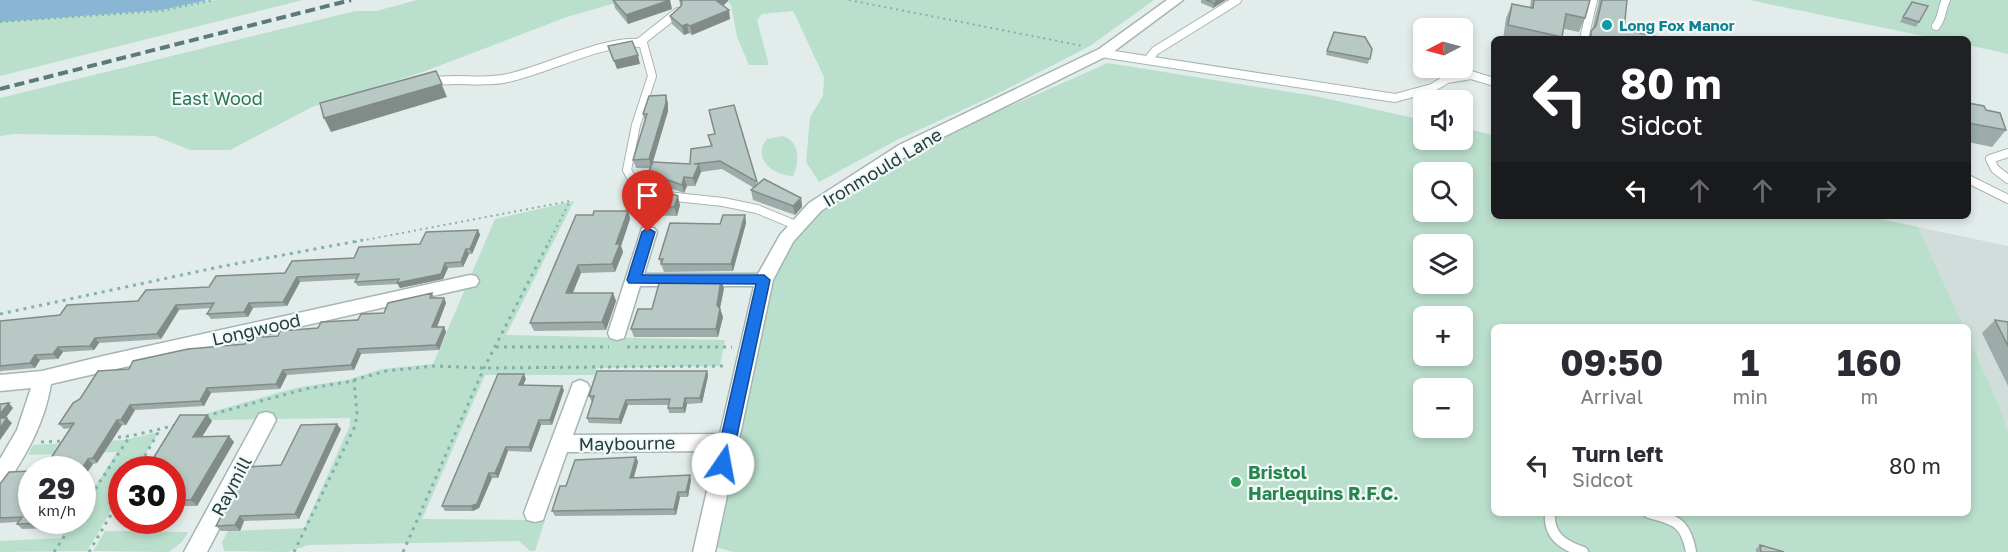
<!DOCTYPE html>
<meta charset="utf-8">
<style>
body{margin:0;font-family:"Golos Text",sans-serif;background:#f2f2f3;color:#2b2b33;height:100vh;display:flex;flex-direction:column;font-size:22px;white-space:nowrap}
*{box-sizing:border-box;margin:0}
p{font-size:20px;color:#7c7c81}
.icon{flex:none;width:33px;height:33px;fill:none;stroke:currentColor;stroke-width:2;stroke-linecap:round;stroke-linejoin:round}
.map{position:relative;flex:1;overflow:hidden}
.panel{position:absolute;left:1491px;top:324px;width:480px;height:192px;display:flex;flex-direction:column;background:#fff;border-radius:9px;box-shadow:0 3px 9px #0003}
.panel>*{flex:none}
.guide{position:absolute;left:1491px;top:36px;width:480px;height:183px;border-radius:9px;box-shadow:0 3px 9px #0003;background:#202124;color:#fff;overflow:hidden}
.needle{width:39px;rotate:264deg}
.tools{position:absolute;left:1413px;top:18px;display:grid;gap:12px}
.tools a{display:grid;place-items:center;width:60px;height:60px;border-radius:9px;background:#fff;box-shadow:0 3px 9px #0003;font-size:30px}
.speed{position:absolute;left:18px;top:456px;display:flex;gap:12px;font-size:30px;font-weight:700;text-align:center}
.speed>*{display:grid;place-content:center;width:78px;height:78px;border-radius:50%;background:#fff;box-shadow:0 3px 9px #0003;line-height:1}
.speed small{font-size:15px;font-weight:400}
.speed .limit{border:9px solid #d22;background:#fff;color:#111}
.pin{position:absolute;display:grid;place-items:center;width:51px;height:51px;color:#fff;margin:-62px -26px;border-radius:50% 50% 50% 0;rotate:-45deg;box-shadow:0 0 6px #0007}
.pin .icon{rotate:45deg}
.me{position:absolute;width:66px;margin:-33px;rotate:12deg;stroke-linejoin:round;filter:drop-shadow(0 0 4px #0008)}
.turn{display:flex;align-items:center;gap:21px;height:126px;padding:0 30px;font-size:27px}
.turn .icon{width:78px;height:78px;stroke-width:2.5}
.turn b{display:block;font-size:42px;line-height:51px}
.lanes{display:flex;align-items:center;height:57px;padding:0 30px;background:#0003;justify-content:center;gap:30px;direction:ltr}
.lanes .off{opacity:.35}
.eta{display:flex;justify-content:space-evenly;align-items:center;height:102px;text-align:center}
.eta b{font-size:36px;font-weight:700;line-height:42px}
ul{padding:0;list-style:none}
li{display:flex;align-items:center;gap:18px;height:78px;padding:0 30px}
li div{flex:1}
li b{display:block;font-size:22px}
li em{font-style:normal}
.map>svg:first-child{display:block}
.built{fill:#d1ddda}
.green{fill:#bbdfcd;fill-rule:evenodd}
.water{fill:#89b7d3}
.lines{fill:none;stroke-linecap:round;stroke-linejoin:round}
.lane-far1-casing{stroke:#a5b5b3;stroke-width:10}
.lane-casing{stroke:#a5b5b3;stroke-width:13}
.street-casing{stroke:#a5b5b3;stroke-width:3}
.path-far1{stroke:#82b1ad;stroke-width:2;stroke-dasharray:2 4;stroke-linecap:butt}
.path{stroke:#82b1ad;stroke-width:3;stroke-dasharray:3 5;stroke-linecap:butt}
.lane-far1{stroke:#fff;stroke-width:8}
.lane{stroke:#fff;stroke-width:10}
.street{fill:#fff;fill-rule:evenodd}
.rail{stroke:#5c7a79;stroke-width:4;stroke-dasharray:10 5;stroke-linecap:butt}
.wall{fill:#9eaca9}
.shaded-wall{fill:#818c89}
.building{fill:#b8c8c4;stroke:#818c89;stroke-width:1.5}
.route{fill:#1a73e8;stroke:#114b97;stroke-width:1.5}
.culture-dot{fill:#0f9aa8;stroke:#f3f9f8;stroke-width:2}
.leisure-dot{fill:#2e9e5b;stroke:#f3f9f8;stroke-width:2}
.labels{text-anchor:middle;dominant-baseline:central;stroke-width:4.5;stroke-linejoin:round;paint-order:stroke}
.far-culture-label{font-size:15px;font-weight:bold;fill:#0d838f;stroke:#f3f9f8;text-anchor:start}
.park-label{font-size:18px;fill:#2b7759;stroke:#f3f9f8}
.street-label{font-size:18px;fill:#223f3d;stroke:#f3f9f8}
.leisure-label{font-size:18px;font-weight:bold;fill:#27864d;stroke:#f3f9f8;text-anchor:start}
</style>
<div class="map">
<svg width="2008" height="552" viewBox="0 0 2008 552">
<rect width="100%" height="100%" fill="#e2edeb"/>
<path class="built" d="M1918 227 2008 246V432L2000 407 1968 336V327H1964Z"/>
<path class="green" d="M218 0H303L0 76V18L90 13Z
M417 0H626L567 17 420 73 312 107 230 150H190L155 136 14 134 0 136V98L355 11H376Z
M723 0H1154L1090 46 995 95 897 140 819 182 806 162 810 117 823 96 824 77 793 11 762 14 757 20 769 65H749L737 37 731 4Z
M1749 0H2008V54L1968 45V39H1938Z
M1108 63 1315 96 1423 120 1424 140H1462L1463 128 1494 135V216H1867L1918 227 1964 327H1494V513H1968V336L2000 407 2008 432V552H733L715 547 771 280 803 228 822 208 910 150ZM1424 172H1462V212H1424ZM1424 244H1462V284H1424ZM1424 316H1462V356H1424ZM1424 388H1462V428H1424Z
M782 136C800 140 800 162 793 176 774 176 751 158 767 139Z
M574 201 506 335 725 340 720 366 597 368 595 375H485L422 519 545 520 535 551H530L519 541 309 545 288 552 224 551 222 542 228 531 304 528 350 425V418L209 420 208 413 295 388 347 380 382 369 433 364 495 219Z
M159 432 136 469 122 470 121 494 87 551 0 552V541L61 538 72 521 82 520 83 505 117 452 28 455 33 445 124 440Z
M105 531H106L188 532 182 542 169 552 93 551Z"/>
<path class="water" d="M0 0H208L161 10 0 22Z"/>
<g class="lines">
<g class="lane-far1-casing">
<path id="lane-far1" d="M1936 26C1943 17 1941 9 1946 0
M1584 39 1593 0
M640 42 678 12
M1101 53 1395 98 1432 88 1447 79 1471 75 1494 82
M1148 60 1155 51 1237 0
M429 82C454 77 478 83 503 79 546 71 601 39 643 43L652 76 636 125 627 170 631 177 651 190
M2008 153 1990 159 1995 169 2008 179
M1968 179 2008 199
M666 196 723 202 757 209 798 226"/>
</g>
<g class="lane-casing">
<path id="lane" d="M1550 513C1548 536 1563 545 1583 552
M1649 513C1676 520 1686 523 1691 552"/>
</g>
<g class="street-casing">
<path id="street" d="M1167 0H1183L1109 55 911 153 821 211 793 242 773 280 715 552H693L716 451 567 452 543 520 535 522 527 520 524 513 573 383 580 380 587 383 590 388 573 435 720 434 754 286H640L624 338 617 340 610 338 608 333 642 228H654L657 232 644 274H758L780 235 809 203 899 145 1099 49Z
M470 275 476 276 479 281 476 286 51 384C45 421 28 452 8 482L0 485V459L17 430 31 388 0 391V375L42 371 103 356Z
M266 412 273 414 276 420 207 552H184L259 414Z"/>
</g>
<path class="path-far1" d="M849 0 1083 46
M0 22 161 11 214 0
M355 242 570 201 549 242"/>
<path class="path" d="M0 314 219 267 363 240
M496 347H609
M627 347H732
M206 416 305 389 347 382 386 371 435 366 484 368 728 366
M110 438 130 436 177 425
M41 442 65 441
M137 470 160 429
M82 509 130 436
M54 552 75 520
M89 552 122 496
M294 552 355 426 357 414 354 380
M403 552 484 368 550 240"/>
<use href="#lane-far1" class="lane-far1"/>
<use href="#lane" class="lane"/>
<use href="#street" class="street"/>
<path class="rail" d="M0 89 351 0"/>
</g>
<path class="wall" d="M613 0 672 9 628 24 615 8Z
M679 0H728L723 6 730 19 692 35 689 33 684 35 672 24 670 16 681 7Z
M1201 0H1226L1213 8 1201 3Z
M1531 0H1590L1585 18 1579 32 1564 29 1561 39H1503L1506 18 1512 4 1530 8Z
M1598 0H1627L1624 30 1668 39H1588L1592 30 1599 1Z
M1912 2 1919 22 1916 27 1900 22Z
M1372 49 1368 64 1326 55 1327 51Z
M668 103V111L653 162 690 164 711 146 708 135 715 134 734 105 757 185 801 198 802 207 795 215 753 200 751 190 754 188 722 169 701 172 695 186H687L684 193 650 181 648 173 650 168H636L633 160 645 121 643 114Z
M1968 103 1986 110 2006 130 1992 147 1968 142Z
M680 205 677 216 635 215 632 206Z
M628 211 630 219 621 246 623 252 615 272 581 273 573 293H613L616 301 606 330 534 331 530 323 593 215Z
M745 215 746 223 733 271 664 272 659 259 720 224Z
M478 230 480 235 472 254H469L463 267 448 268 443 279 400 288 398 284 358 286 355 282 357 279 300 282 287 306 253 308 248 317 211 319 207 314 211 308 179 310 161 339 99 343 94 350 63 352 58 359 40 360 35 368 1 371 0 372V321L60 315 285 273 420 244Z
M724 288 720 308 723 317 718 337H634L631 329 652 309Z
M432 293 435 298H444L446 303 437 327H444L446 332 439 350 361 354 354 370 287 375 280 389 211 393 204 406 135 410 126 425H122L97 463 93 464 82 480V470L71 428 64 429 59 424 80 399 129 369 384 313Z
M1995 320 2008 322V386L1982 333Z
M707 371 708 376 702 403 687 404 685 413H669L668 408V405H628L621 424 589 423 587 418 592 402 589 396Z
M526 379 523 385 564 390 552 425H541L531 452 508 451 498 478H492L479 508 473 511H445L442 506Z
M207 415 212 421 202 437 229 436 234 442 197 506H172V470Z
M341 429 299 519 244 521 240 531H221L216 526 281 465Z
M636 457 638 462 634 478 691 480 688 497H680L676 515 555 516 552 511 566 486Z
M0 484 57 520 52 528 22 529 17 524 18 522 0 523Z
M122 520H154L123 521Z
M1760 545 1784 552H1756V549Z"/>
<path class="shaded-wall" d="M670 0 672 9 628 24 626 15Z
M719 0H728V1L719 10 717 1Z
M1219 0H1226L1213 8 1214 3Z
M729 10 730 19 692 35 690 26Z
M687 24 689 33 684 35 682 26Z
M638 55 640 64 617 69 614 61Z
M436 71 447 97 331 132 324 118Z
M666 95 668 103V111L651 168 649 159Z
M699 164 701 172 695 186 693 178Z
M684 177 687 186 684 193 682 185Z
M678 196 680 205 677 216 674 207Z
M801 198 802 207 795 215 793 206Z
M628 211 630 219 621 246 623 252 615 272 612 264 616 244Z
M745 215 746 223 733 271 731 264Z
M478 230 480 235 472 254 470 249Z
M466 249 469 254 463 267 461 262Z
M445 263 448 268 443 279 400 288 397 283Z
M578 265 581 273 569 301 566 293Z
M297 277 300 282 287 306 283 302Z
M721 280 724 288 719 313 717 305Z
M613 293 616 301 606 330 602 322Z
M444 298 446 303 435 332 432 327Z
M249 303 253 308 248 317 244 312Z
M176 305 179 310 161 339 157 334Z
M720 309 723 317 718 337 716 329Z
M444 327 446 332 439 350 436 345Z
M95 338 99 343 94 350 90 346Z
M58 347 63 352 58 359 53 354Z
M358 349 361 354 354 370 351 365Z
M35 355 40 360 35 368 30 363Z
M283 370 287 375 280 389 276 384Z
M707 371 708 376 702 403 700 398Z
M524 374 526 379 521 390 519 385Z
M562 386 564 390 552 425 550 420Z
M207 388 211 393 204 406 200 401Z
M685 398 687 404 685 413 683 408Z
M626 400 628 405 621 424 619 419Z
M9 403 13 408 2 423 0 422V414Z
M130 405 135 410 126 425 121 420Z
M207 415 212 421 198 443 193 437Z
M7 418 12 423 0 440V428Z
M117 420 122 425 97 463 93 458Z
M539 420 541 425 531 452 529 447Z
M337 424 341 429 299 519 295 514Z
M229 436 234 442 197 506 191 500Z
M506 447 508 451 498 478 495 473Z
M636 457 638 462 632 483 630 478Z
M88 459 93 464 82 480V470H81Z
M489 473 492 478 479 508 473 511 471 506Z
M690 475 691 480 688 497 686 492Z
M678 492 680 497 676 515 674 509Z
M240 516 244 521 240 531 235 525Z
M48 520H57L52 528 47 523Z"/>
<path class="building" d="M613 0H670L626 15Z
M680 0H719L717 1 729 10 690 26 687 24 682 26 670 16 681 6 682 2Z
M1206 0H1219L1214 3Z
M1534 0H1590L1585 18 1566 14 1562 37 1508 25 1512 4 1533 8Z
M1602 0H1627L1624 30 1668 39H1591V31L1596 26Z
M1912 2 1928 6 1919 22 1903 17Z
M1334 32 1365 37 1372 49 1370 59 1327 51Z
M632 41 638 55 614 61 608 46Z
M436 71 442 84 324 118 320 103Z
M666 95V103L649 159 633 160 647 114H643L649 96Z
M1968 103 1984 106 1986 110 2000 113 2006 130 1968 123Z
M734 105 757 182 720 161 694 164H699L693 178 684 177 682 185 648 173 653 162 690 164 691 149 712 146 708 135 715 134 709 110Z
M764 179 801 198 793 206 751 190Z
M643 183 678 196 674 207 632 206Z
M594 211H628L616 244H620L612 264 578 265 566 293H613L602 322 530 323 576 215H593Z
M723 215H745L731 264H661L663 259H659L670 223 720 224Z
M478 230 470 249H466L461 262 445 263 441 274 397 283 399 279 355 282 359 274 297 277 283 302 249 303 244 312 207 314 214 303 176 305 157 334 95 338 90 346 58 347 53 354 35 355 30 363 0 366V321L60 315 67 305 138 301 146 290 209 287 216 276 285 273 292 261 354 258 359 247 420 244 426 232Z
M660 280H721L717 305 720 309 716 329H631L638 309H652Z
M432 293 430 298H444L432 327H444L436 345 358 349 351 365 283 370 276 384 207 388 200 401 130 405 121 420H117L93 458 88 459 81 470H43L74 423 59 424 73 403 80 399 98 371 129 369 133 361 188 349 245 344 248 338 278 336 280 331 318 328 321 322 358 320 361 314 384 313 388 303Z
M1995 320 2008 322V346Z
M597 371H707L700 398H685L683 408H668L670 399 626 400 619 419 587 418 594 396H589Z
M498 374H524L519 385 562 386 550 420H539L529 447H506L495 473H489L477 504 471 506H442Z
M9 403 0 414V404Z
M180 415H207L193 437 229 436 191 500H172V470H146Z
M0 418H7L0 428Z
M337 424 295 514 240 516 235 525 216 526 247 467 281 465 301 425Z
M636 457 630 478 690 475 686 492H678L674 509 552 511 560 486H566L575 460Z
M32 471V520H48L47 523 17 524 22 517 0 518V484L9 472Z
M122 508V515L117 516Z
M1760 545 1784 552H1761Z"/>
<path class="route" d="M648 228 655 232 642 275H764L770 280 731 464 729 469 723 471 717 469 715 464 756 284 629 283 627 280 642 232Z"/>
<circle class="culture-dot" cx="1607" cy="25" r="6"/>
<circle class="leisure-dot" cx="1236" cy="482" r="6"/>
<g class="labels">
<g class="far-culture-label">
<text x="1619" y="25">Long Fox Manor</text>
</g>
<g class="park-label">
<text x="217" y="98">East Wood</text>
</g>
<g class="street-label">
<text transform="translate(882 167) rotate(-31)">Ironmould Lane</text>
<text transform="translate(256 329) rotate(-13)">Longwood</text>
<text transform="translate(627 443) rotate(-1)">Maybourne</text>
<text transform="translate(231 486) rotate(-62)">Raymill</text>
</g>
<g class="leisure-label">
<text x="1248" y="472">Bristol<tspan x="1248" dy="21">Harlequins R.F.C.</tspan></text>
</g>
</g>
</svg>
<div class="tools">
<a><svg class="needle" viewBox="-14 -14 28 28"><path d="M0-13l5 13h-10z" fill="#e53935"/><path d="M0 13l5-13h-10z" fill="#7c7c81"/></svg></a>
<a><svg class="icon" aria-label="sound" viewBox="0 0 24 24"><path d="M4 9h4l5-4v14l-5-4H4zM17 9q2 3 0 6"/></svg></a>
<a><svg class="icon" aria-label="search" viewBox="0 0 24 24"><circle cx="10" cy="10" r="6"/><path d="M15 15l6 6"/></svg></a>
<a><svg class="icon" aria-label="layers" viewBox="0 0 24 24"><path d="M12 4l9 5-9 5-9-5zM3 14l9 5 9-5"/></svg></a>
<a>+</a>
<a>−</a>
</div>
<div class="speed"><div>29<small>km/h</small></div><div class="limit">30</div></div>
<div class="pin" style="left:648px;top:232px;background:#d93025"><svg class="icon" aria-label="arrive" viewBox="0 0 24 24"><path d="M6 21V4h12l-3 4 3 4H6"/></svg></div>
<svg class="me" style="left:723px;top:464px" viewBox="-20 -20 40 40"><circle r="19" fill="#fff"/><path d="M0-13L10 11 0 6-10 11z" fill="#1a73e8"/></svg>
<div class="guide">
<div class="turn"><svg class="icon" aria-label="left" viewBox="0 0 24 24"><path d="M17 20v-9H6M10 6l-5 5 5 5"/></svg><div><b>80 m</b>Sidcot</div></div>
<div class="lanes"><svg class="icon" aria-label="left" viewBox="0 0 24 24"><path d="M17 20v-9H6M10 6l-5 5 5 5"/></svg><svg class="icon off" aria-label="ahead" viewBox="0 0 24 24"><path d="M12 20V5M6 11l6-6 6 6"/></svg><svg class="icon off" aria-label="ahead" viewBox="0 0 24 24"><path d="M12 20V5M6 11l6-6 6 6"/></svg><svg class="icon off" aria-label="right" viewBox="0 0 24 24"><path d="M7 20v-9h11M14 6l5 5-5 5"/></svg></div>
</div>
<section class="panel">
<div class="eta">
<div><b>09:50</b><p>Arrival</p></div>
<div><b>1</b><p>min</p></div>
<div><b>160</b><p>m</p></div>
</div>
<ul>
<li><svg class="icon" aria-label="left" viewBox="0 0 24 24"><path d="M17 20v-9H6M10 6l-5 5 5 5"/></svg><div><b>Turn left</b><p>Sidcot</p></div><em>80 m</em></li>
</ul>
</section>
</div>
